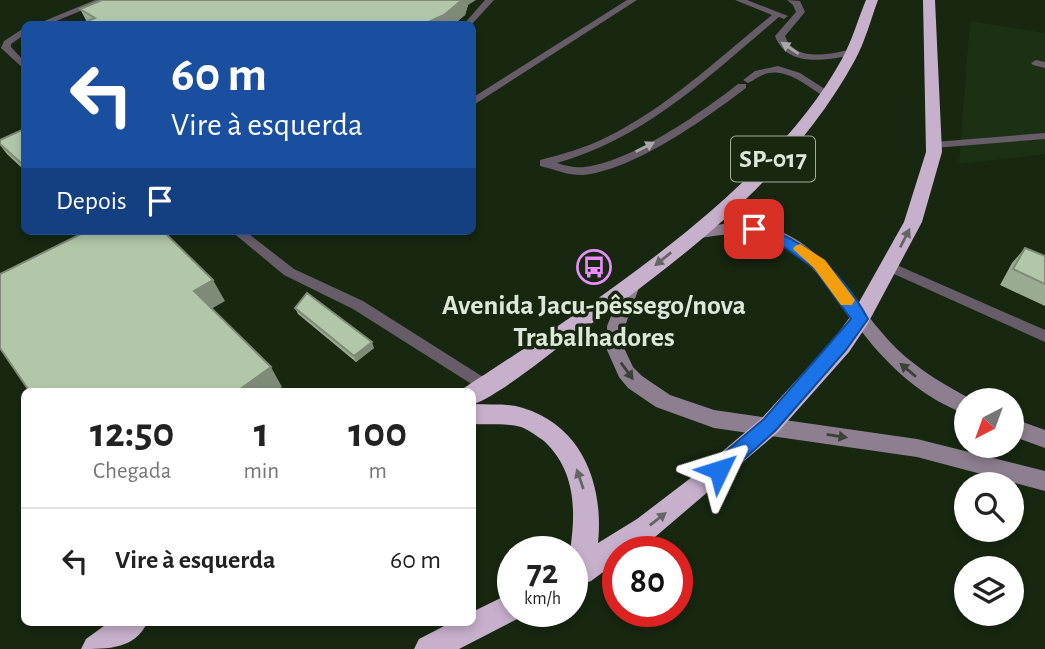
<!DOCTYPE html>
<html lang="pt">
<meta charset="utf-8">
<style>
body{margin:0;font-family:"Alegreya Sans",sans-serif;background:#f6f6f6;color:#222;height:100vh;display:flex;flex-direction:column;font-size:26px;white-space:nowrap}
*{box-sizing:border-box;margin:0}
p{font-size:23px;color:#767676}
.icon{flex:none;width:38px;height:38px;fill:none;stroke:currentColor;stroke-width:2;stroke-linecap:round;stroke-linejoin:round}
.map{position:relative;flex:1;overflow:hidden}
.details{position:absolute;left:21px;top:388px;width:455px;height:238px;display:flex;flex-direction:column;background:#fff;border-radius:10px;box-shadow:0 4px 10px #0003}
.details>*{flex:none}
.hud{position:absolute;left:21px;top:21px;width:455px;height:214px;border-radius:10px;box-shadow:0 4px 10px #0003;background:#1a4fa0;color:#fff;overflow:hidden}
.needle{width:46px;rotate:221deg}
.fabs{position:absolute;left:954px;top:388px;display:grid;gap:14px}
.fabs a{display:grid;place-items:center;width:70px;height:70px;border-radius:50%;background:#fff;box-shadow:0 4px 10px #0003;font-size:35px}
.speed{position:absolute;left:497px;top:536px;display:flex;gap:14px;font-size:35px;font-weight:700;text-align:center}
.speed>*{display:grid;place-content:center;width:91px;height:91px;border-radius:50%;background:#fff;box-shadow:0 4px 10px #0003;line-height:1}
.speed small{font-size:18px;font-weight:400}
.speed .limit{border:10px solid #d22;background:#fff;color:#111}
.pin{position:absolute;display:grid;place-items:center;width:60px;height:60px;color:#fff;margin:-30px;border-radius:14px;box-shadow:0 4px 10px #0006}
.me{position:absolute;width:77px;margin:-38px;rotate:49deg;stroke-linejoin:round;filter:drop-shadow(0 0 5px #0008)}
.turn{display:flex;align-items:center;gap:24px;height:147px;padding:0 35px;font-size:32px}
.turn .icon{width:91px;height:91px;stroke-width:2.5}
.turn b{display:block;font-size:49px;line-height:60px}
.then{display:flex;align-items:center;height:66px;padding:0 35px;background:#0003;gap:14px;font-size:26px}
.eta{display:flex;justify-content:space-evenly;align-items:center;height:119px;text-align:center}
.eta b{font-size:42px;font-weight:700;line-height:49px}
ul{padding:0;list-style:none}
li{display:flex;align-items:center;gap:21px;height:105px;padding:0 35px;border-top:2px solid #e0e0e0}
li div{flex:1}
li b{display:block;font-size:26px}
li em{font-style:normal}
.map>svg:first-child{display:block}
.built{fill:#1c3114}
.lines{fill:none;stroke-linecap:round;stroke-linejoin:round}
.lane{fill:#665d68;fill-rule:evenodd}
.secondary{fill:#8d7f90;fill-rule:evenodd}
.highway{fill:#c7b0cc;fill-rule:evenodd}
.wall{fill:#99ab92}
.shaded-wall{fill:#7d8b77}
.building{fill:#b2c7aa;stroke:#7d8b77;stroke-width:2}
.oneway{fill:#a7a9a6}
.oneway2{fill:#666565}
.oneway3{fill:#3a4136}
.route{fill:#1a73e8;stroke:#114b97;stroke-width:2}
.slow{fill:#f59e0b}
.labels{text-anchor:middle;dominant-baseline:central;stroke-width:7;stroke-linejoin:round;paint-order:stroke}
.shield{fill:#172710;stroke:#a2ae9d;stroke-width:2}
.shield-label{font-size:26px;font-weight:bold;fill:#dde8d9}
.poi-label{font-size:28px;font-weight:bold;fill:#dde8d9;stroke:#172710}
</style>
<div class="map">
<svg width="1045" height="649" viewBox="0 0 1045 649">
<rect width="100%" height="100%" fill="#172710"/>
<path class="built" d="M970 21 1045 33V154L959 164Z"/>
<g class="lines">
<path class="lane" d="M95 0H107L49 24H37Z
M485 0H494L472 24H464Z
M627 0H637L472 106V98Z
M735 0H747L788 16 784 19 779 17C710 75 646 138 557 163 566 166 575 168 584 167 631 162 701 113 738 84H746V88C705 119 634 170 583 175 568 176 554 169 540 166V160C563 154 585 148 607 137 668 107 719 58 772 15Z
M787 0 800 1 805 12 785 36C795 63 831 54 853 49L858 52 856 54C829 60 787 69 775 36L796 12 793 5Z
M24 28V35L11 44V47L24 61V69L1 48 4 41Z
M1036 60 1045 62V68L1033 65 1031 63Z
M778 66 800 73 831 93 822 95C807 86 788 69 769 73 761 74 755 80 748 83L743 80 755 71Z
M1045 133V139L934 148 928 145 934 142Z
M231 231H245L294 269 363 301 491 382 494 386 491 390 486 392 481 390 353 309 284 275Z
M890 262 1045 330V342L885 270 883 267 885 264Z"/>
<path class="secondary" d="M723 224C816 215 842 294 897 349 919 370 946 386 973 400L966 401V414C924 399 888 366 862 332 836 299 811 253 768 238 744 230 719 235 694 239L686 234 694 229Z
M632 279 640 285 625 326V350L633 367 642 376 670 395 714 410 917 439 1045 471V491L917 457 714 428 656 407 628 388 619 377 607 350V326L624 285Z
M1012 418 1045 430V448L1012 436Z"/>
<path class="highway" d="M866 0H878C871 19 865 42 855 60 791 178 675 265 567 341 544 358 499 395 474 404 490 405 508 403 523 408 583 426 604 486 598 543L637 519 692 477 762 418 833 340 853 313 904 222 926 152 923 0H935L942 152 922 222 867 325 849 352 778 432 655 537 633 551H618V561L591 581 572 589V551H570C576 511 576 471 544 441 537 436 529 430 521 427 506 423 488 425 472 424V392H462L464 388C589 306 768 193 842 59 852 41 858 19 866 0Z
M513 592V611H525L523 616 459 649H414L419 639 450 623H472V612Z
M108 623H147C135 649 108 649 81 649L86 639Z"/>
</g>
<path class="wall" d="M468 5 465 15 454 24H80L87 22 80 9Z
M24 129V170L7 154 0 145V140Z
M1025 248 1045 256V306L1000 285 1012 263Z
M295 308 374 348 356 362 298 314Z"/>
<path class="shaded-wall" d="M462 0H476L468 5 465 15 454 24H424Z
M213 280 225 301 206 312 194 291Z
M372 342 374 348 356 362 354 356Z
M271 367 282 387 274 392H236Z"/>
<path class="building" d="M102 0H462L444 15 424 24H80L95 18 80 9Z
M24 129V161L21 163 0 144V140Z
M87 231H163L213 280 194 291 271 367 236 392H30L0 348V274Z
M1025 248 1045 256V284L1013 269Z
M307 293 372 342 354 356 295 308Z"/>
<defs><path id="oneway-solid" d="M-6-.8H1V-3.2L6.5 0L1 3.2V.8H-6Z" transform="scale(1.75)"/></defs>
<g class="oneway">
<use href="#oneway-solid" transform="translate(790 48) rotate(-146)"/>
<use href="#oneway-solid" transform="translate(645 147) rotate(-27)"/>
</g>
<g class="oneway2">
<use href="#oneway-solid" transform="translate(905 238) rotate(-63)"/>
<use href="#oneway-solid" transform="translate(663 259) rotate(141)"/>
<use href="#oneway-solid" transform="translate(580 479) rotate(-109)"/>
<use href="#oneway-solid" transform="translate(658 519) rotate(-38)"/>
</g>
<g class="oneway3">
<use href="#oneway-solid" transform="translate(908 370) rotate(-140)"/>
<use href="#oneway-solid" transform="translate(627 371) rotate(54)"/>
<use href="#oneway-solid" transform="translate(837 436) rotate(9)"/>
</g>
<path class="route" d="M754 224C805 239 843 273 868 319L846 350 776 430 725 476 719 478 712 476 709 470 712 463 764 419 851 319 814 268 781 245 749 233 747 229Z"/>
<path class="slow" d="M800 244 825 260 855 300 852 305H841L814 268 793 249 795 246Z"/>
<defs>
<g id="bus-ring" transform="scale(1.75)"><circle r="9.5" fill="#172710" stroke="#e98dfe" stroke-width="1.5"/><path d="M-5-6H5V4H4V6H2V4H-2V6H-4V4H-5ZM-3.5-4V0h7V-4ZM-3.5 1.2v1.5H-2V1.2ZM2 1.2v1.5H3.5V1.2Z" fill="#e98dfe"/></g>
</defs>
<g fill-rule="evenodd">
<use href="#bus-ring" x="594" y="267"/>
</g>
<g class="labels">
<rect class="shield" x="731" y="136.5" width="84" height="45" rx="5"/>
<g class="shield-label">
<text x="773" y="159">SP-017</text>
</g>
<g class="poi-label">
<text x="594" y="306">Avenida Jacu-pêssego/nova<tspan x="594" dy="32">Trabalhadores</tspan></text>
</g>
</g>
</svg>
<div class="fabs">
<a><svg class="needle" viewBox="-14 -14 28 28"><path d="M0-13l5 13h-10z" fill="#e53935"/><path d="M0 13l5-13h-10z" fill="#767676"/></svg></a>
<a><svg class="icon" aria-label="search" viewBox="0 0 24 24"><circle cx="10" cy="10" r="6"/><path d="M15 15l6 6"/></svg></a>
<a><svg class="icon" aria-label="layers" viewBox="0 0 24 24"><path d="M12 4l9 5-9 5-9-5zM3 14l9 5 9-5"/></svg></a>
</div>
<div class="speed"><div>72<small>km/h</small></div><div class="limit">80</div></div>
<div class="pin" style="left:754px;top:229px;background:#d93025"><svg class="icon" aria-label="arrive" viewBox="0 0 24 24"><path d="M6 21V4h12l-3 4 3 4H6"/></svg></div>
<svg class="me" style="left:719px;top:470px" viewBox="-20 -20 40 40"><path d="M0-17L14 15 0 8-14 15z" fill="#1a73e8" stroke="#fff" stroke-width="4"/></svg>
<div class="hud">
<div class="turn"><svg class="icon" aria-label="left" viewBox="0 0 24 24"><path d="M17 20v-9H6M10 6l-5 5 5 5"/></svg><div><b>60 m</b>Vire à esquerda</div></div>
<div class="then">Depois<svg class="icon" aria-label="arrive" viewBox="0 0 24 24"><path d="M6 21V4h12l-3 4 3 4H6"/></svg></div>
</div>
<section class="details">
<div class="eta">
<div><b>12:50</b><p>Chegada</p></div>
<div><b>1</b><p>min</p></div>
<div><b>100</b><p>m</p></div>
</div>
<ul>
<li><svg class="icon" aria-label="left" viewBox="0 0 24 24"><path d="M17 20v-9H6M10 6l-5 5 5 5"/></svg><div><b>Vire à esquerda</b></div><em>60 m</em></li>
</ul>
</section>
</div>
